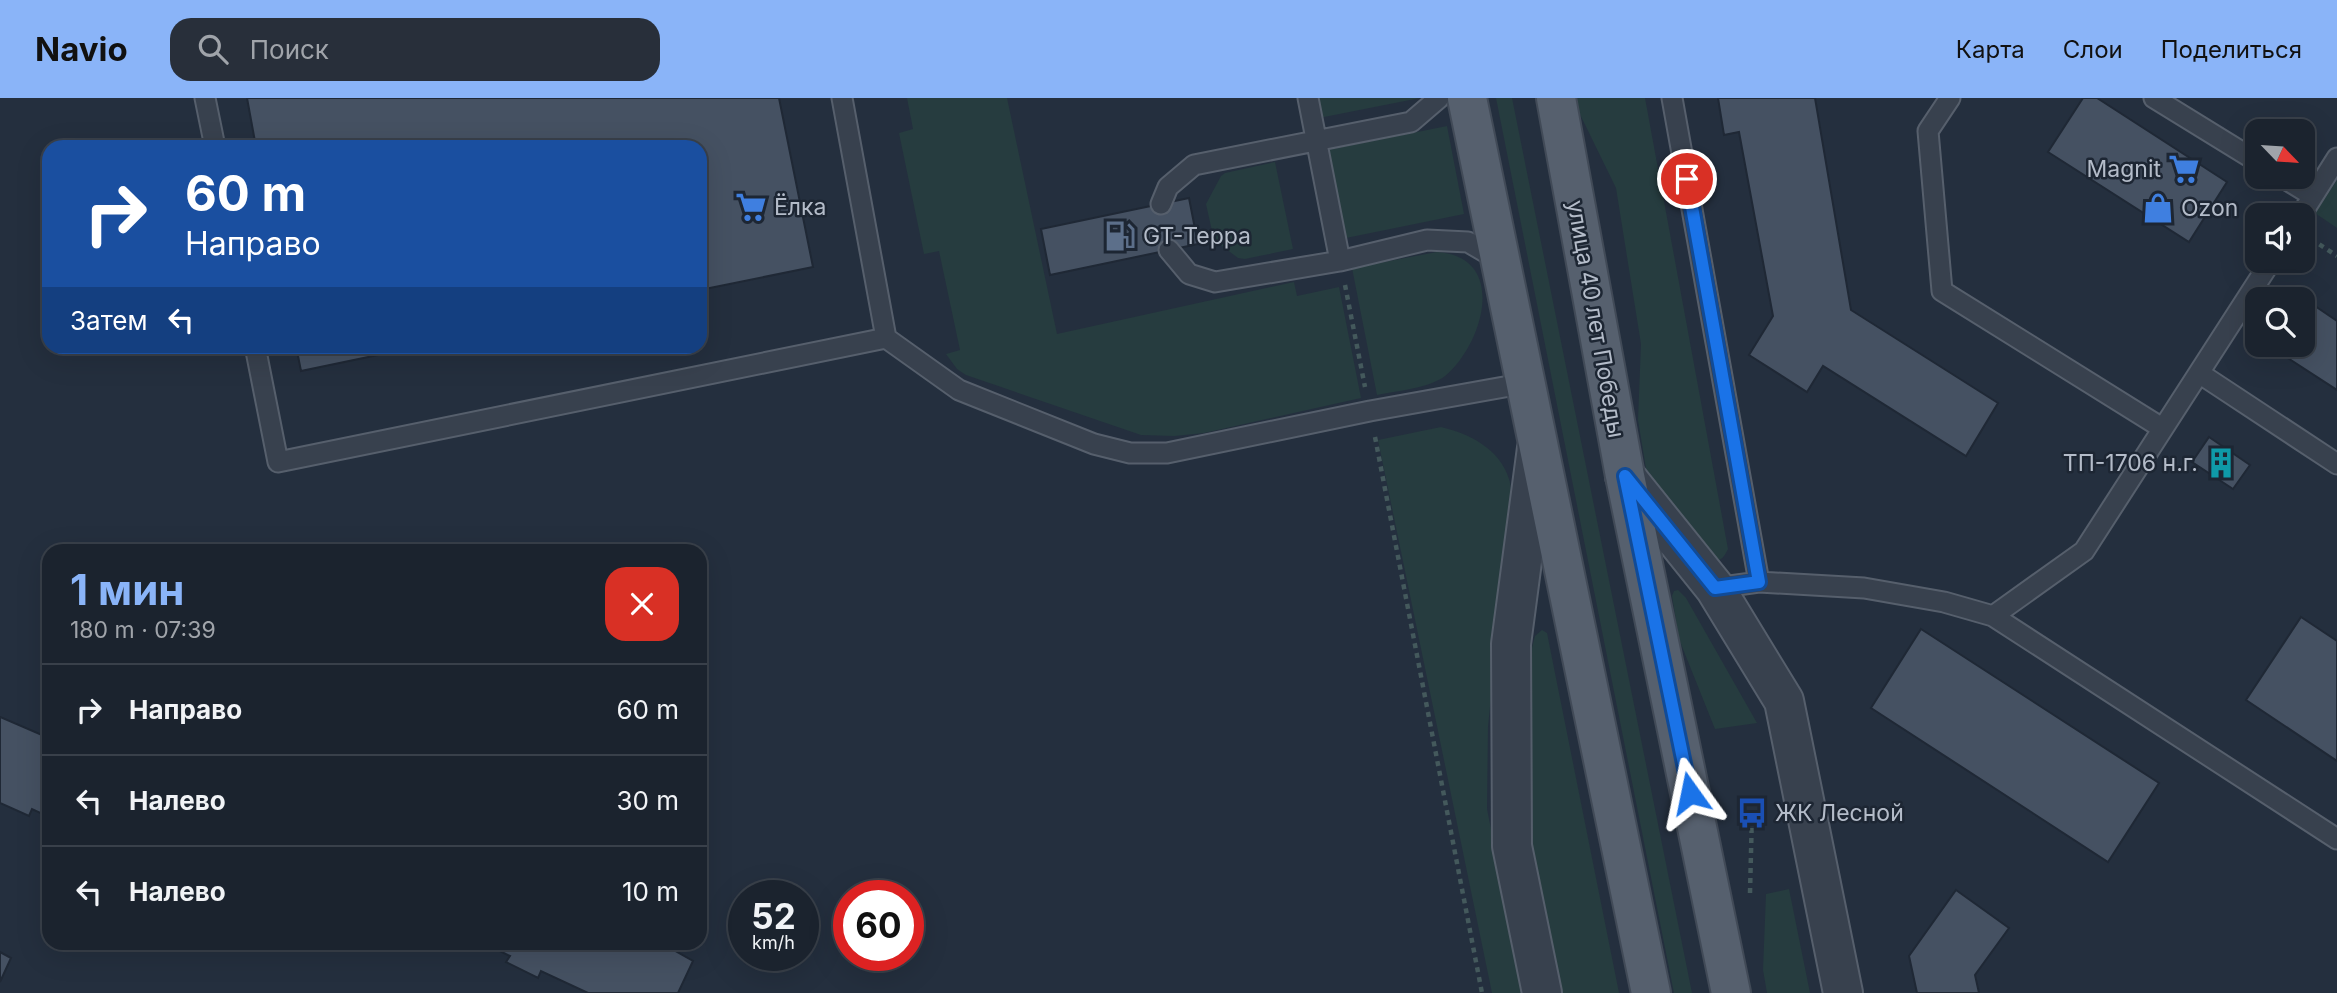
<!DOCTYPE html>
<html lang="ru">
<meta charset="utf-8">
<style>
body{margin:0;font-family:Inter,sans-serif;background:#282f3a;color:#f1f3f6;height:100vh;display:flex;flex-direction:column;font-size:26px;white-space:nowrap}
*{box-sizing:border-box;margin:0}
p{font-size:23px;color:#a0a4aa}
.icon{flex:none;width:38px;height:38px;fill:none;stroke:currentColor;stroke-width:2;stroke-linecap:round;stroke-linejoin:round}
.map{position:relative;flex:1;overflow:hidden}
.details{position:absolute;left:42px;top:446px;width:665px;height:406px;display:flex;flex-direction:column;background:#1b232e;border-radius:21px;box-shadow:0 7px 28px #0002,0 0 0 2px #39404a}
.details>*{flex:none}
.guide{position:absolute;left:42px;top:42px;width:665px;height:214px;border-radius:21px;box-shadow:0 7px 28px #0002,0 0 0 2px #39404a;background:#1a4fa0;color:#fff;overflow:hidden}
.needle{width:46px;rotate:115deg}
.fabs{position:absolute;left:2245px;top:21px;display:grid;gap:14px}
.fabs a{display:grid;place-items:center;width:70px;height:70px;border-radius:14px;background:#1b232e;box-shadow:0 7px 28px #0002,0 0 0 2px #39404a;font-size:35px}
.speed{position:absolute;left:728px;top:782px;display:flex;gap:14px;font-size:35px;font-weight:700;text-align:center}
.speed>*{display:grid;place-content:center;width:91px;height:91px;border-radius:50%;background:#1b232e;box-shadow:0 7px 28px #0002,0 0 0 2px #39404a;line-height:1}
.speed small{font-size:18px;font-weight:400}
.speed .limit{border:10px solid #d22;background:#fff;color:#111}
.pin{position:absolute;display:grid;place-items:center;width:60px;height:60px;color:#fff;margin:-30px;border:4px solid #fff;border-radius:50%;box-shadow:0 2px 7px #0007}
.me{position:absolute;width:77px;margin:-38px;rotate:348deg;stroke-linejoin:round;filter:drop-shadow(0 0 5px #0008)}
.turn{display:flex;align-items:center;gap:24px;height:147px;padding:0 28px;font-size:32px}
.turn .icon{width:91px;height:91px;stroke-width:2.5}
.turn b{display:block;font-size:49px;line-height:60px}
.then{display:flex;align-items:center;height:66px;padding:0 28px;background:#0003;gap:14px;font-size:26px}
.round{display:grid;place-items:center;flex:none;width:74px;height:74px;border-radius:21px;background:#282f3a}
.overview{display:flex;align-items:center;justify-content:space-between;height:119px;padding:0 28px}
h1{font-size:42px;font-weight:700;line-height:52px;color:#8ab4f8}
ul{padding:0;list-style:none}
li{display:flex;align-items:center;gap:21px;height:91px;padding:0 28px;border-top:2px solid #39404a}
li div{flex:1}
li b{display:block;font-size:26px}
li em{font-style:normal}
header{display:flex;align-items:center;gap:42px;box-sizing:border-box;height:98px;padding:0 35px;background:#8ab4f8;color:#111}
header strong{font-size:33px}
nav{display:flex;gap:38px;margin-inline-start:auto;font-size:24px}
.search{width:490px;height:63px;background:#282f3a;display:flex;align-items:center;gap:18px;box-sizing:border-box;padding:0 24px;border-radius:21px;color:#a0a4aa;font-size:26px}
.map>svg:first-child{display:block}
.green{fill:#263c3f}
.building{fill:#455162;stroke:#1f2835;stroke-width:2}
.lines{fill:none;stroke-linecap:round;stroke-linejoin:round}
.service-casing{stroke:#565f6c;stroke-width:23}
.minor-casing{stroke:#565f6c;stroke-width:42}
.primary-casing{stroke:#414a57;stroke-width:42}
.path{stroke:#44595c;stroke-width:4.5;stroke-dasharray:5 5;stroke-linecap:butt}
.service{stroke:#38414e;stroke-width:19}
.minor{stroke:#38414e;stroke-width:38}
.primary{stroke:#56606e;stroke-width:38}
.route-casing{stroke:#114b97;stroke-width:18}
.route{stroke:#1a73e8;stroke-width:12}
.labels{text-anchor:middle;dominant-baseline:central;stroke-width:5;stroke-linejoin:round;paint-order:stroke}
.poi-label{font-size:23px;fill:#b4bcc9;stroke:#1d2633;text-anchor:start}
.street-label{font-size:23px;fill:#b4bcc9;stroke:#1d2633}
</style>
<header>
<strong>Navio</strong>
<div class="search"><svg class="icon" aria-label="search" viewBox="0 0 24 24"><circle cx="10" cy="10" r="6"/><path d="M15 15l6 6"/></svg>Поиск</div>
<nav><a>Карта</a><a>Слои</a><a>Поделиться</a></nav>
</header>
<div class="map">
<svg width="2337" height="895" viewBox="0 0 2337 895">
<rect width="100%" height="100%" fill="#242f3e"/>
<path class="green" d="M907 0H1007L1057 236 1294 184 1297 198 1339 189 1361 300 1204 335 1174 338 1141 337 966 277 957 271 946 256 960 252 939 153 924 156 899 35 913 31Z
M1315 0H1420L1319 20Z
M1496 0H1512L1692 895H1674Z
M1572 0H1645L1728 451C1724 459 1722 463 1712 463L1650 395 1638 322 1641 246 1616 90Z
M1447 28 1464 116 1346 140 1328 52Z
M1275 64 1293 151 1245 161 1238 160 1214 142 1206 106 1221 78 1225 75Z
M2337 82V130L2315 115Z
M1437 154C1509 159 1483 247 1445 278 1430 290 1396 293 1377 297L1352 170Z
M1441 329C1470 336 1500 351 1509 381 1512 389 1510 400 1510 409L1488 629 1487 711 1524 895H1492L1378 342Z
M1678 492 1686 500 1757 625 1715 631 1679 541 1672 498 1674 493Z
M1542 532 1547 535 1619 895H1557L1528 746 1530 557 1535 538Z
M1789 791 1810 895H1767L1763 872 1766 796Z"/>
<path class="building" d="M247 0H779L813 169 700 192V49H256Z
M1718 0H1815L1851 212 1998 305 1966 358 1823 268 1807 294 1749 257 1773 218 1739 34 1724 37Z
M2083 0H2097L2227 84 2189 144 2048 54Z
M1189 100 1198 146 1050 177 1041 131Z
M2312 206 2337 223V292L2280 255 2285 247H2303V220Z
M296 248H421L301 273Z
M2209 339 2250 367 2233 391 2192 364Z
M2301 519 2337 543V663L2246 602Z
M1921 531 2159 685 2108 764 1871 610Z
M0 619 49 640V719L32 711 29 718 0 705Z
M1956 792 2009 830 1975 877 1979 895H1917L1909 858Z
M484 845H661L693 863 678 895H588L541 873 538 880 506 864 510 858Z
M0 854 11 860 0 884Z"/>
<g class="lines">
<g class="service-casing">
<path id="service" d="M205 0 215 49
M842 0 886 240 959 292 1094 346 1130 355H1167L1370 313 1526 285
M1308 0 1340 163
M1672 0 1759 484
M1950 0 1928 33 1942 193 2162 330
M2154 0 2258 64
M2282 79 2313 98
M1161 106 1168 89 1194 67 1411 24 1439 0
M2301 117 2337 60
M1169 152 1189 176 1215 184 1340 163 1427 142 1468 144 1499 162
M255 248 278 364 886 240
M2199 275 2337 366
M1715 490 1759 484 1864 490 1944 504 1993 518 2337 741
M1993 518 2084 453 2271 163"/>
</g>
<g class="minor-casing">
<path id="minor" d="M1537 350 1511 546 1512 748 1542 895
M1625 378 1715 490 1784 603 1843 895"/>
</g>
<g class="primary-casing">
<path id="primary" d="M1467 0 1651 895
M1556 0 1625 378 1731 895"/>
</g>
<path class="path" d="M2311 141 2337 158
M1345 187 1365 289
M1375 339 1482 895
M1750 795 1752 715"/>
<use href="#service" class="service"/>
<use href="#minor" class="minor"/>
<use href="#primary" class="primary"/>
</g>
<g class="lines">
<g class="route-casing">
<path id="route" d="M1687 81 1759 484 1715 490 1625 378 1690 695"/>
</g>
<use href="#route" class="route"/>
</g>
<defs>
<g id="supermarket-bare" transform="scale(2.415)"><path d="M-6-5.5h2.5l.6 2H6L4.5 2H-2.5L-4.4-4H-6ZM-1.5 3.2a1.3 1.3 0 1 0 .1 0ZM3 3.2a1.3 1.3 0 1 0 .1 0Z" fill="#3f7fe0" stroke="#1d2633" stroke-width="2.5" paint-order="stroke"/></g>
<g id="shop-bare" transform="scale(2.415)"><path d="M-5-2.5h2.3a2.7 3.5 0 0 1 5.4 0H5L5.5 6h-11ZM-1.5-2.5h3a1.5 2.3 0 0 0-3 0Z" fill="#3f7fe0" stroke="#1d2633" stroke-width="2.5" paint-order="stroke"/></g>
<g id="fuel-bare" transform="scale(2.415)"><path d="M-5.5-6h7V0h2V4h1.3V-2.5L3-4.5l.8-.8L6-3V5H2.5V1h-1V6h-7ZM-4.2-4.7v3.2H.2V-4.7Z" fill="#5c6f8a" stroke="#1d2633" stroke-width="2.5" paint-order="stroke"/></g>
<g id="building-bare" transform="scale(2.415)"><path d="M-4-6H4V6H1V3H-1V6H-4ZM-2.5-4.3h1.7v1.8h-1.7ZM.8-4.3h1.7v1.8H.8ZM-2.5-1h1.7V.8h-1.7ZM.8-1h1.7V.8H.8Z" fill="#0f9aa8" stroke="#1d2633" stroke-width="2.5" paint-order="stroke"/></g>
<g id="bus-bare" transform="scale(2.415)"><path d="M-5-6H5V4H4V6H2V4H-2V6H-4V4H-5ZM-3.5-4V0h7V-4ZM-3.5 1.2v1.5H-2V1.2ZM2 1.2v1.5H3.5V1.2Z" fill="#1a4fb4" stroke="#1d2633" stroke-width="2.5" paint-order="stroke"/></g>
</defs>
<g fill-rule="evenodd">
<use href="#supermarket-bare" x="2184" y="71"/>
<use href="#supermarket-bare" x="751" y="109"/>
<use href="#shop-bare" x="2158" y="110"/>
<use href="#fuel-bare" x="1120" y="138"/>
<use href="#building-bare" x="2221" y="365"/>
<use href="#bus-bare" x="1752" y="715"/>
</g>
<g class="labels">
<g class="poi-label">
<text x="2161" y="71" text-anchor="end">Magnit</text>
<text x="774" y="109">Ёлка</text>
<text x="2181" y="110">Ozon</text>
<text x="1143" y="138">GT-Терра</text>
<text x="2198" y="365" text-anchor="end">ТП-1706 н.г.</text>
<text x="1775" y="715">ЖК Лесной</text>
</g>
<g class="street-label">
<text transform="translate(1596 221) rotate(80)">улица 40 лет Победы</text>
</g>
</g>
</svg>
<div class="fabs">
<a><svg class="needle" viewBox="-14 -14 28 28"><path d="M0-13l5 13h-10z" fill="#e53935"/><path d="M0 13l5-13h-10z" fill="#a0a4aa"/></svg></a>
<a><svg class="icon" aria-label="sound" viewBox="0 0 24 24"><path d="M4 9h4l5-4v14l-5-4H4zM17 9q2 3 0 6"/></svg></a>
<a><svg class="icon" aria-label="search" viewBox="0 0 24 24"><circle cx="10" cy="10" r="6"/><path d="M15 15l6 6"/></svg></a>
</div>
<div class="speed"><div>52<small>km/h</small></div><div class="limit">60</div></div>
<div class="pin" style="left:1687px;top:81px;background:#d93025"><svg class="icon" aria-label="arrive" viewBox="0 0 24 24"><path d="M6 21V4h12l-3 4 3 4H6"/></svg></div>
<svg class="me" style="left:1690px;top:695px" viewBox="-20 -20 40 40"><path d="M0-17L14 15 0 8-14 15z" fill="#1a73e8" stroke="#fff" stroke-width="4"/></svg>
<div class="guide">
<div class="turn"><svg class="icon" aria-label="right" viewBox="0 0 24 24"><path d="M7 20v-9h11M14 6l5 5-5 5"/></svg><div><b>60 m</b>Направо</div></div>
<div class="then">Затем<svg class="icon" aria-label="left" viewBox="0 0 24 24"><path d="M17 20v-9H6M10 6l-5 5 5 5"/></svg></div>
</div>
<section class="details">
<div class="overview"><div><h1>1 мин</h1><p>180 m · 07:39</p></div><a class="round" style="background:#d93025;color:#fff"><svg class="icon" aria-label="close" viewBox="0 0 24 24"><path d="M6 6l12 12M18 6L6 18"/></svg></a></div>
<ul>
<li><svg class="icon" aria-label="right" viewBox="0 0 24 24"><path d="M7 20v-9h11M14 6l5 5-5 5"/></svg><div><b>Направо</b></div><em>60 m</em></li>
<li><svg class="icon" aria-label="left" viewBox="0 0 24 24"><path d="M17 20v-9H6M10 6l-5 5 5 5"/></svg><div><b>Налево</b></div><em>30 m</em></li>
<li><svg class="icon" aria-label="left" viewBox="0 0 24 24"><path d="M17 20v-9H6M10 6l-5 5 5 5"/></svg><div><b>Налево</b></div><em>10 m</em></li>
</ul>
</section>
</div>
